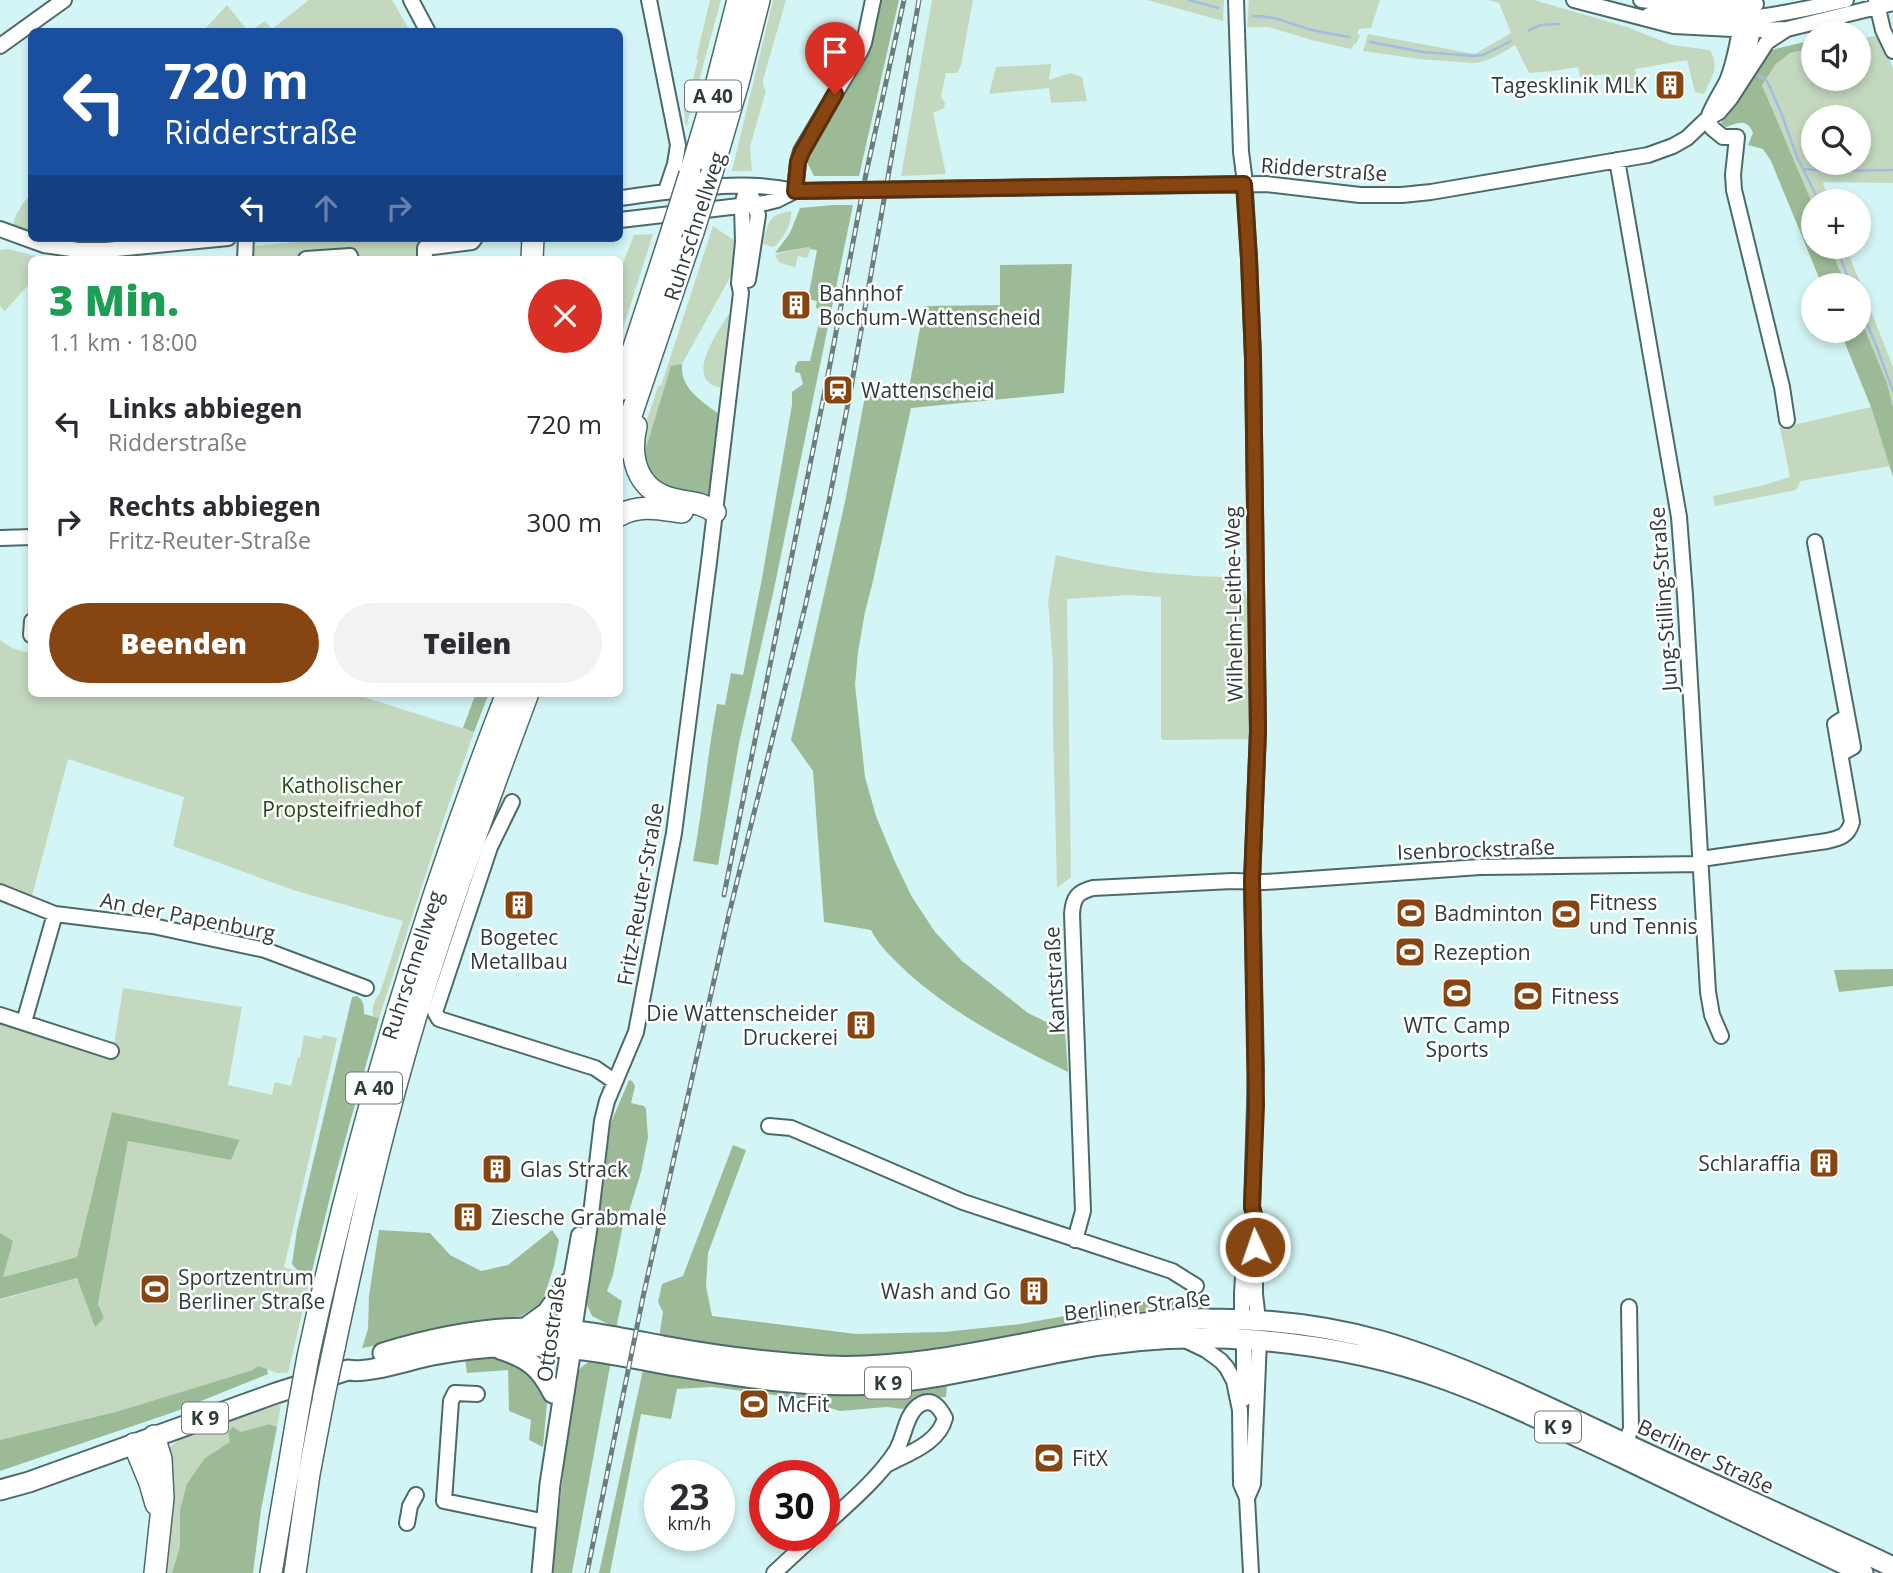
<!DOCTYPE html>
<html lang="de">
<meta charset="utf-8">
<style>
body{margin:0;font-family:"Open Sans",sans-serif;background:#f2f2f3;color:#2b2b33;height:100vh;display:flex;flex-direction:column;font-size:26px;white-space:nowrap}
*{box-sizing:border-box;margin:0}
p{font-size:23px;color:#7c7c81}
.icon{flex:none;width:38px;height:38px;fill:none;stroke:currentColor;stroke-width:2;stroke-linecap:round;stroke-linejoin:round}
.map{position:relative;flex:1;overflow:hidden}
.panel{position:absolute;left:28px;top:256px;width:595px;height:441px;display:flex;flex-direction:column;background:#fff;border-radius:10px;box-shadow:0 4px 10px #0003}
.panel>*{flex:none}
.top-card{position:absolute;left:28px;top:28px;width:595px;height:214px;border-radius:10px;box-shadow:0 4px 10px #0003;background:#1a4fa0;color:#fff;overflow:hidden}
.buttons{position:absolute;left:1801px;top:21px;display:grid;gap:14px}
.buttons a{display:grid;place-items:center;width:70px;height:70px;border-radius:50%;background:#fff;box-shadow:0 4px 10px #0003;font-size:35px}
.speed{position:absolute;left:644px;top:1460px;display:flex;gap:14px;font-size:35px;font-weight:700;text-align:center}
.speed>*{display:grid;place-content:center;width:91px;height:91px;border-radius:50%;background:#fff;box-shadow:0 4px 10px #0003;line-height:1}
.speed small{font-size:18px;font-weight:400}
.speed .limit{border:10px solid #d22;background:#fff;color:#111}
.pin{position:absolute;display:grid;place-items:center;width:60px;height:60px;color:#fff;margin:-72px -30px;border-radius:50% 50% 50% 0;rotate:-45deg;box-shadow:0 0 7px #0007}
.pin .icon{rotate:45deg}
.me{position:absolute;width:77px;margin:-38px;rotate:357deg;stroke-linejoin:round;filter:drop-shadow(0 0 5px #0008)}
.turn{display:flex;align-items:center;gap:24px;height:147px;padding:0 21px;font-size:32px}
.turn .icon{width:91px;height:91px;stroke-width:2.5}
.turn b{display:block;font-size:49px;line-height:60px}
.lanes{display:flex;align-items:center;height:66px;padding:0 21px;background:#0003;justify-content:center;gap:35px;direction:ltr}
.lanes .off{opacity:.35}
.round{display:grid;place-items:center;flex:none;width:74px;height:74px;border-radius:37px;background:#f2f2f3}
.overview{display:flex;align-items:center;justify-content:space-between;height:119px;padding:0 21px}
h1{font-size:42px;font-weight:800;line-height:52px;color:#1e9e55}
.button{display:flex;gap:14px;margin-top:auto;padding:14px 21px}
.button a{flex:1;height:80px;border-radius:42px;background:#874611;color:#fff;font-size:28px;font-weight:800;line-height:80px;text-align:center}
.button a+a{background:#f2f2f3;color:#2b2b33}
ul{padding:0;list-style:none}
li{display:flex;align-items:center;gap:21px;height:98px;padding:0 21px}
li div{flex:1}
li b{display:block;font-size:26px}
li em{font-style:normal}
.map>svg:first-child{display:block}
.green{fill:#c3d8bf;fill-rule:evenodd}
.forest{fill:#9cba96}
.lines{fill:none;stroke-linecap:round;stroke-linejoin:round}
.stream{stroke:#a1bde2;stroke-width:2.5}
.minor-casing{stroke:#4d6a6a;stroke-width:18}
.major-casing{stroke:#4d6a6a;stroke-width:23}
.highway-casing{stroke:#4d6a6a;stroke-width:24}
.minor{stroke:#fff;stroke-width:14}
.major{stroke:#fff;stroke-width:19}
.highway{stroke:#fff;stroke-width:21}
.rail-casing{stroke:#6a7e7e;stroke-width:5}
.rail{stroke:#fff;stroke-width:2.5;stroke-dasharray:8;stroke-linecap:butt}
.highway-bridge-casing{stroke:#4d6a6a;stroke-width:24;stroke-linecap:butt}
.highway-bridge{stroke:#fff;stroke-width:21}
.route-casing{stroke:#582e0b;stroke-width:18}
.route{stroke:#874611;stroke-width:12}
.labels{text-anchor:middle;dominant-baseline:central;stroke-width:5;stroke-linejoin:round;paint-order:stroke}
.shield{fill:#fff;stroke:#6d7676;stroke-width:2}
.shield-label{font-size:19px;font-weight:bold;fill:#2f3c3c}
.poi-label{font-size:21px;fill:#2f3c3c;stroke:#fff;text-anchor:start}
.street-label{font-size:21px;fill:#2f3c3c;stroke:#fff}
.park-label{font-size:21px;fill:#214a18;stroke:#fff}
</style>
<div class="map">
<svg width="1893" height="1573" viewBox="0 0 1893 1573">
<rect width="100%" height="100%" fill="#d4f5f5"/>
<path class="green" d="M309 0H392L410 31H251L265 21 272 29Z
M710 0H721L686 128 684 111 698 60 696 59Z
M773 0H786L763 80 764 88 766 90 750 147 752 171H732Z
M932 0H973L961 65 957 73H946L941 96 945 103 944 108 933 113 946 174 901 176Z
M1147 0H1224L1223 21Z
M1249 0H1380L1371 28 1359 29 1357 34 1360 35 1356 44H1354L1351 49 1312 40 1268 27H1247Z
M1488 0H1534L1627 27 1672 45 1710 50C1720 69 1712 75 1704 94L1695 92 1687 60 1635 69 1639 93 1622 95 1608 74 1580 77 1578 67 1554 71 1529 73 1515 45C1502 53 1488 62 1473 63L1419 59 1363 51 1368 34 1475 54 1511 33 1499 3Z
M227 5 248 31H203Z
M1879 35 1893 68V183L1823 182 1829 201H1813V205L1762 85 1776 64 1790 53 1813 48V79H1858L1859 39ZM1813 117H1858V163H1813Z
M1051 64 1049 80 1070 73 1082 77 1087 101 1051 103 1049 88 989 94 996 67Z
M31 194V231L13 229C13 215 23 203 31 194Z
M791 211C793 221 783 240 774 247L765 245 763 243C768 222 768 215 791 211Z
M713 226 735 241 738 263 682 364 671 367 641 464 639 445 658 386H661Z
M653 234 620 338V271L634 235Z
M337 238H465L419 259H356L352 251 272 259H253L254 249 256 246Z
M809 247 810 251 807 258 798 256 795 267 780 263 775 256 780 253Z
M1830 247H1846L1893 367V407L1887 383 1859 315 1858 285H1846Z
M8 249 49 259H32L31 282 5 311 0 306V250Z
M728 315H730L723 388C681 383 718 332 728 315Z
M1871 407 1890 466 1801 481 1796 490 1715 506 1713 496 1760 486 1790 477 1780 428Z
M1056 555C1117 570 1177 577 1239 577L1248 600 1250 739 1163 740 1161 738V597L1129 595 1067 599 1071 877 1057 888 1053 725V663L1048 601Z
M0 640 12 648 31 654 32 693H351L474 732 445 815 379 1018 373 1016C371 1008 375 999 380 993L403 921 296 891 173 846 184 797 68 759 32 896 0 884Z
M123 988 242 1007 228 1085 272 1095 275 1082 291 1086 298 1057 300 1058 304 1035 321 1039 323 1035 337 1038 284 1267 311 1275 288 1373H277L258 1366 254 1370 119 1411 0 1440V1300L77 1278 95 1326 104 1318 98 1304 128 1141 231 1160 240 1141 112 1112 77 1257 2 1277 12 1241 0 1233V1023L110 1058 114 1045Z
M281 1404 277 1427 269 1424 241 1432 231 1442 180 1510V1546L172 1573H161L169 1448 180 1439Z"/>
<path class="forest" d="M880 0H899L859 176H814L807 162V153L869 51Z
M1813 40V48L1790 53 1776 64 1762 85 1813 205V247H1830L1846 285H1822L1771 161 1763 149 1748 145 1753 133C1747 118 1738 123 1726 127L1721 123 1747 89 1766 53 1775 49Z
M833 205H853L774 589 739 743 718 865 693 861C703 809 707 756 717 704L725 705 731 673 743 675 762 578 792 405V392L803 384 800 373 795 372V367L798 361H810L822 310 816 308 817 301 808 299 817 250 810 249 809 247 775 253 790 233 800 208Z
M1072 264 1064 393 911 408 872 585 865 612 858 652 855 685 865 777 876 816 895 862 912 897 935 932 962 961 1028 1013 1065 1031 1068 1072C1012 1044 958 1017 910 975 896 961 880 948 871 930L824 922 813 771 791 740 845 502 866 391 907 399 924 306 1000 305V265Z
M1859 315 1887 383 1893 407V477L1871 407 1840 331H1858Z
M682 364C680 389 702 401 719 414L710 494 704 497 672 495 641 464 671 366Z
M476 693H489L474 732 463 728Z
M1893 969V986L1839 992 1834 970Z
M357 996C364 1000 364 1007 364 1014L379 1018 336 1173 311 1275 297 1270 292 1264 297 1230 352 997Z
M629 1080 632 1081 635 1086 631 1103 644 1106 646 1109 648 1137 641 1172 627 1218 624 1220 613 1275 607 1291 622 1301 616 1328 592 1316 583 1296 593 1251 610 1125Z
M112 1112 240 1140 231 1160 128 1141 98 1304 104 1318 95 1327 77 1278 0 1299V1233L13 1241 3 1277 77 1257Z
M733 1145 746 1150 708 1253 706 1286 712 1316 856 1334 944 1332 1020 1324 1183 1295 1192 1304 1109 1316 982 1341 866 1358 737 1348 659 1338 663 1312 658 1302 662 1284 683 1276Z
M379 1230 430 1233 450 1255 481 1271 508 1265 552 1230 559 1240 554 1266 542 1303 521 1316 497 1319 402 1341 362 1348 368 1329 369 1296Z
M504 1357 536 1374 547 1403 543 1447 529 1440 531 1420 509 1411 508 1370 467 1373 465 1359Z
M596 1359 611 1361 572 1573H552L573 1386C576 1370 581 1365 596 1359Z
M258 1366 267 1369 268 1374 174 1412 0 1471V1440L119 1411 253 1370Z
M643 1370 697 1379 947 1385 946 1397 917 1398 903 1409 887 1407 840 1411 797 1398 712 1387 677 1389 671 1419 641 1414 610 1573H599Z
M269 1424 277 1427 261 1510 253 1573H172L180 1546V1510L187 1484 205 1458 230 1442 228 1432 233 1427 241 1432Z"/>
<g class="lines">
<path class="stream" d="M1189 0 1218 8
M1253 16C1278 16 1283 22 1306 28 1320 33 1335 34 1350 37
M1529 30 1541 25 1560 24
M1370 42 1423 52 1474 56 1483 55 1511 41
M1755 73 1767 81 1782 115 1797 157 1819 201
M1802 169 1830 171 1893 170
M1836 247 1851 285
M1858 303 1876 345 1893 391"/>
<g class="minor-casing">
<path id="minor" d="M411 0 428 32
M649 0 678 145 675 164 666 191
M1236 0 1241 152 1244 175 1249 259 1253 358 1258 731 1252 881 1256 1071 1252 1207 1255 1218V1294L1258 1320
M1574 0 1674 26 1752 30 1787 29 1893 3
M1641 0 1694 6 1756 4
M1876 0 1883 30 1893 51
M1649 15C1685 15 1720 19 1756 17 1787 14 1817 6 1846 0
M0 46 64 0
M1741 74 1751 40 1754 22
M1708 118 1712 128 1723 137H1737L1733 175 1734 190 1782 387 1787 420
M1708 118C1713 104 1721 93 1727 81 1734 64 1737 47 1740 30
M1617 160 1679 517 1685 595 1708 992 1712 1015 1721 1036
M795 191 798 162 801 151 860 52 864 43 873 0
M620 198C677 191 737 178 795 191L1266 184 1360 195H1402L1431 192 1648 155 1673 146 1687 138 1708 118 1719 112 1730 99 1767 42 1787 29
M620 220 765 203 777 200 795 191
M0 229 44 245 78 250H106L228 238
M245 259 246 238
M306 259 350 256 351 259
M425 259V248L472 242 475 238
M748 280 758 215 752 197
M0 538 32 537
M1815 542 1853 747 1846 751H1840
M31 635 32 621
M512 802 490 847 435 1012 439 1019 595 1068 614 1081
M1701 859 1827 841C1840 838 1848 836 1852 822L1835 724 1841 720H1848
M0 892 55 914 153 926 265 950 366 988
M0 1015 111 1051
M24 1022 55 914
M769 1126 791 1128 963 1202 1172 1271 1196 1286
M1075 1240 1083 1211 1072 914C1073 898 1077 892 1093 888L1232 881 1265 882 1480 867 1701 864
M1242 1319V1293L1246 1228
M521 1328 545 1311 567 1281
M562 1330 579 1235
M574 1331 589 1231 602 1121 607 1101 636 1032 674 833 709 562 741 293 739 283 743 242 742 206 747 186
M1185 1340 1206 1350 1221 1361 1227 1368 1234 1381 1240 1410 1241 1484 1247 1498 1251 1573
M477 1394 455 1393 451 1401 444 1501 546 1522
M1244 1399V1339
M1625 1443 1631 1429 1629 1307
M1247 1498 1253 1484 1259 1340
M407 1523 410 1506 416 1495
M824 1526C849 1503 878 1479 896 1451 905 1437 905 1413 921 1404 933 1398 940 1408 945 1418 939 1443 909 1453 888 1464
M774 1573 815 1535"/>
</g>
<g class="major-casing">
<path id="major" d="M500 1349C528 1358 540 1367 553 1393
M383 1353C432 1338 486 1327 538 1328 580 1329 621 1338 663 1346 717 1356 772 1363 827 1366 921 1370 1015 1343 1108 1328 1141 1323 1176 1318 1210 1319 1268 1319 1325 1325 1381 1341 1466 1366 1548 1407 1628 1445 1716 1486 1805 1525 1893 1567
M0 1490 29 1482 276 1393 348 1370C368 1374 411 1359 433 1355 464 1349 496 1346 527 1346 577 1346 627 1357 676 1366 740 1377 807 1388 872 1384 938 1380 1001 1363 1066 1351 1128 1339 1192 1335 1255 1340 1320 1345 1386 1358 1447 1380 1507 1402 1563 1430 1621 1457 1701 1495 1782 1535 1863 1573
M542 1573 550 1484 573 1335"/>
</g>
<g class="highway-casing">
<path id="highway" d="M712 172 738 83 759 0
M690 174 713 97 738 0
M532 259 533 238
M620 390 671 234
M636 426C629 456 636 488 669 498 687 504 698 500 715 512
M620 448 693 232
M620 515C640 504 660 509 682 512
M334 1348C360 1225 388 1103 426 983 457 885 492 789 528 693
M308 1357C357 1131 423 909 507 693
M154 1436 161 1459 163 1498 155 1573
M134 1444 150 1483 156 1504
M271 1573 300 1401
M295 1573 309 1474 324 1395"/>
</g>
<use href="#minor" class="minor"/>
<use href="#major" class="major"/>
<use href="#highway" class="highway"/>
<g class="rail-casing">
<path id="rail" d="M724 895 827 380 866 174 904 0
M587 1573 643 1297 674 1158 729 914 805 607 829 501 851 388 919 0"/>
</g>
<use href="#rail" class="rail"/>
<g class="highway-bridge-casing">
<path id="highway-bridge" d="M693 232 712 172
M671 234 690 174
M324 1395 334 1348
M300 1401 308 1357"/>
</g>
<use href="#highway-bridge" class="highway-bridge"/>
</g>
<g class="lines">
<g class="route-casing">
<path id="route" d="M835 94 802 152 798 162 795 191 1244 184 1249 259 1253 358 1258 731 1252 881 1256 1105 1252 1207 1255 1218V1247"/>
</g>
<use href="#route" class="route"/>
</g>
<defs>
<g id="building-square" transform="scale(1.575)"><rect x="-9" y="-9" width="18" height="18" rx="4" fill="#874611" stroke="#fff"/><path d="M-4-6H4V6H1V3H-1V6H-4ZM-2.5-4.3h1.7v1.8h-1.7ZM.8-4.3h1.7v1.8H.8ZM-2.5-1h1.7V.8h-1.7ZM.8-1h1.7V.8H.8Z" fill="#fff"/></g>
<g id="station-square" transform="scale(1.575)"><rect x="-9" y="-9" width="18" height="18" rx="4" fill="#874611" stroke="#fff"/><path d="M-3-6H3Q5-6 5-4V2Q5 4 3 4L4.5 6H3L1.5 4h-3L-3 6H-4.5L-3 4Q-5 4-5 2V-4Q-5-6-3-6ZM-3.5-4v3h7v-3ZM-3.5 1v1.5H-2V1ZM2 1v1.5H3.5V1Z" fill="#fff"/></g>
<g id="stadium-square" transform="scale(1.575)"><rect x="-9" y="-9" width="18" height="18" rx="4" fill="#874611" stroke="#fff"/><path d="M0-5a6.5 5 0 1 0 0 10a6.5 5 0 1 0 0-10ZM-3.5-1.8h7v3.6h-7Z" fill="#fff"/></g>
</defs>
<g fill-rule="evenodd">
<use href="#building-square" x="1670" y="85"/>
<use href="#building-square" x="796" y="305"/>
<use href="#station-square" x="838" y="390"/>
<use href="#building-square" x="519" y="905"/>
<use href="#stadium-square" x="1411" y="913"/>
<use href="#stadium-square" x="1566" y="914"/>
<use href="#stadium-square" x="1410" y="952"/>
<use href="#stadium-square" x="1457" y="993"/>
<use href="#stadium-square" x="1528" y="996"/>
<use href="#building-square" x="861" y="1025"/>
<use href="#building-square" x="1824" y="1163"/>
<use href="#building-square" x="497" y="1169"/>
<use href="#building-square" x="468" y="1217"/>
<use href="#stadium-square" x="155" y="1289"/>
<use href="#building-square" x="1034" y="1291"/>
<use href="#stadium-square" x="754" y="1404"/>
<use href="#stadium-square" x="1049" y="1458"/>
</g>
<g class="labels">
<g class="shield">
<rect x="685" y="80.5" width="56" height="31" rx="5"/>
<rect x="346" y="1072.5" width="56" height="31" rx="5"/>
<rect x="865" y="1367.5" width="46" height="31" rx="5"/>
<rect x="182" y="1402.5" width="46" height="31" rx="5"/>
<rect x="1535" y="1411.5" width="46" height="31" rx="5"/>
</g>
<g class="shield-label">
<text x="713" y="96">A 40</text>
<text x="374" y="1088">A 40</text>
<text x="888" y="1383">K 9</text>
<text x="205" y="1418">K 9</text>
<text x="1558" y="1427">K 9</text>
</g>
<g class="poi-label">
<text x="1647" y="85" text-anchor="end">Tagesklinik MLK</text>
<text x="819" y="293">Bahnhof<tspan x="819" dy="24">Bochum-Wattenscheid</tspan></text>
<text x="861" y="390">Wattenscheid</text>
<text x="1589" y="902">Fitness<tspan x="1589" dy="24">und Tennis</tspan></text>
<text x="1434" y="913">Badminton</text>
<text x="519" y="937" text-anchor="middle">Bogetec<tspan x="519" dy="24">Metallbau</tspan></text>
<text x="1433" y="952">Rezeption</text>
<text x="1551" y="996">Fitness</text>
<text x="838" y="1013" text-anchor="end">Die Wattenscheider<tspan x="838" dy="24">Druckerei</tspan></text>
<text x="1457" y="1025" text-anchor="middle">WTC Camp<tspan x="1457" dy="24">Sports</tspan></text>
<text x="1801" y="1163" text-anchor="end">Schlaraffia</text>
<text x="520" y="1169">Glas Strack</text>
<text x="491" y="1217">Ziesche Grabmale</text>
<text x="178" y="1277">Sportzentrum<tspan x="178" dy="24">Berliner Straße</tspan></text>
<text x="1011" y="1291" text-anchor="end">Wash and Go</text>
<text x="777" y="1404">McFit</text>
<text x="1072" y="1458">FitX</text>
</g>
<g class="street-label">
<text transform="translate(1324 169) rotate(4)">Ridderstraße</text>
<text transform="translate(694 226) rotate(-72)">Ruhrschnellweg</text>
<text transform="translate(1663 599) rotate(-94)">Jung-Stilling-Straße</text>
<text transform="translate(1233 604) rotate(-91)">Wilhelm-Leithe-Weg</text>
<text transform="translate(1476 849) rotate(-2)">Isenbrockstraße</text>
<text transform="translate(640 894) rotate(-80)">Fritz-Reuter-Straße</text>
<text transform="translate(188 916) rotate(11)">An der Papenburg</text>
<text transform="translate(412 965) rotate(-72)">Ruhrschnellweg</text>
<text transform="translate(1054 980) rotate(-93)">Kantstraße</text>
<text transform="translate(1137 1305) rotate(-6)">Berliner Straße</text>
<text transform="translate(551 1329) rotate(-82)">Ottostraße</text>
<text transform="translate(1706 1456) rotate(25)">Berliner Straße</text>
</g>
<g class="park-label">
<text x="342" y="785">Katholischer<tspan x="342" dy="24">Propsteifriedhof</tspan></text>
</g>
</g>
</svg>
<div class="buttons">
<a><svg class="icon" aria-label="sound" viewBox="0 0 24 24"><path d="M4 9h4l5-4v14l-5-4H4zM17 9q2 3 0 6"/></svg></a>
<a><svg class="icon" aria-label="search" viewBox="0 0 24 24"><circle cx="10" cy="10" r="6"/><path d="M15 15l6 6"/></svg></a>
<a>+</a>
<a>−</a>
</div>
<div class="speed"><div>23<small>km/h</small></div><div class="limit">30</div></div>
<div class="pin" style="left:835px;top:94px;background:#d93025"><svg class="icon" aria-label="arrive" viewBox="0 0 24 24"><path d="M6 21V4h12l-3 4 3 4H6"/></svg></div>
<svg class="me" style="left:1255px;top:1247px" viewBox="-20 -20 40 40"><circle r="17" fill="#874611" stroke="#fff" stroke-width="3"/><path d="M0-11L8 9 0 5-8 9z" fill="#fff"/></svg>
<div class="top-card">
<div class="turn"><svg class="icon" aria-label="left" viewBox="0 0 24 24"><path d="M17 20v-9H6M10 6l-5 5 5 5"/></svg><div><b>720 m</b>Ridderstraße</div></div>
<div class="lanes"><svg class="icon" aria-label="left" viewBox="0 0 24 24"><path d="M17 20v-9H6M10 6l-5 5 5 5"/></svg><svg class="icon off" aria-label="ahead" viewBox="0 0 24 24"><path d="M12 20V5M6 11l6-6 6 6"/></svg><svg class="icon off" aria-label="right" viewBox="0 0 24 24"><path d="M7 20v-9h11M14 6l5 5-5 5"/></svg></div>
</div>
<section class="panel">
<div class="overview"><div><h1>3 Min.</h1><p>1.1 km · 18:00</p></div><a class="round" style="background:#d93025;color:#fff"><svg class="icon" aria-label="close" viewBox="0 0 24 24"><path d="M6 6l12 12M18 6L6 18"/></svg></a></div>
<ul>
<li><svg class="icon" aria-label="left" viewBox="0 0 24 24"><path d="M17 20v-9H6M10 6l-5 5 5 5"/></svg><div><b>Links abbiegen</b><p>Ridderstraße</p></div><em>720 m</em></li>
<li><svg class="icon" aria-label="right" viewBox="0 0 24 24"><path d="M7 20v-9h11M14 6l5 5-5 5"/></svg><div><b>Rechts abbiegen</b><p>Fritz-Reuter-Straße</p></div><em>300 m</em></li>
</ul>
<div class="button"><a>Beenden</a><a>Teilen</a></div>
</section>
</div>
